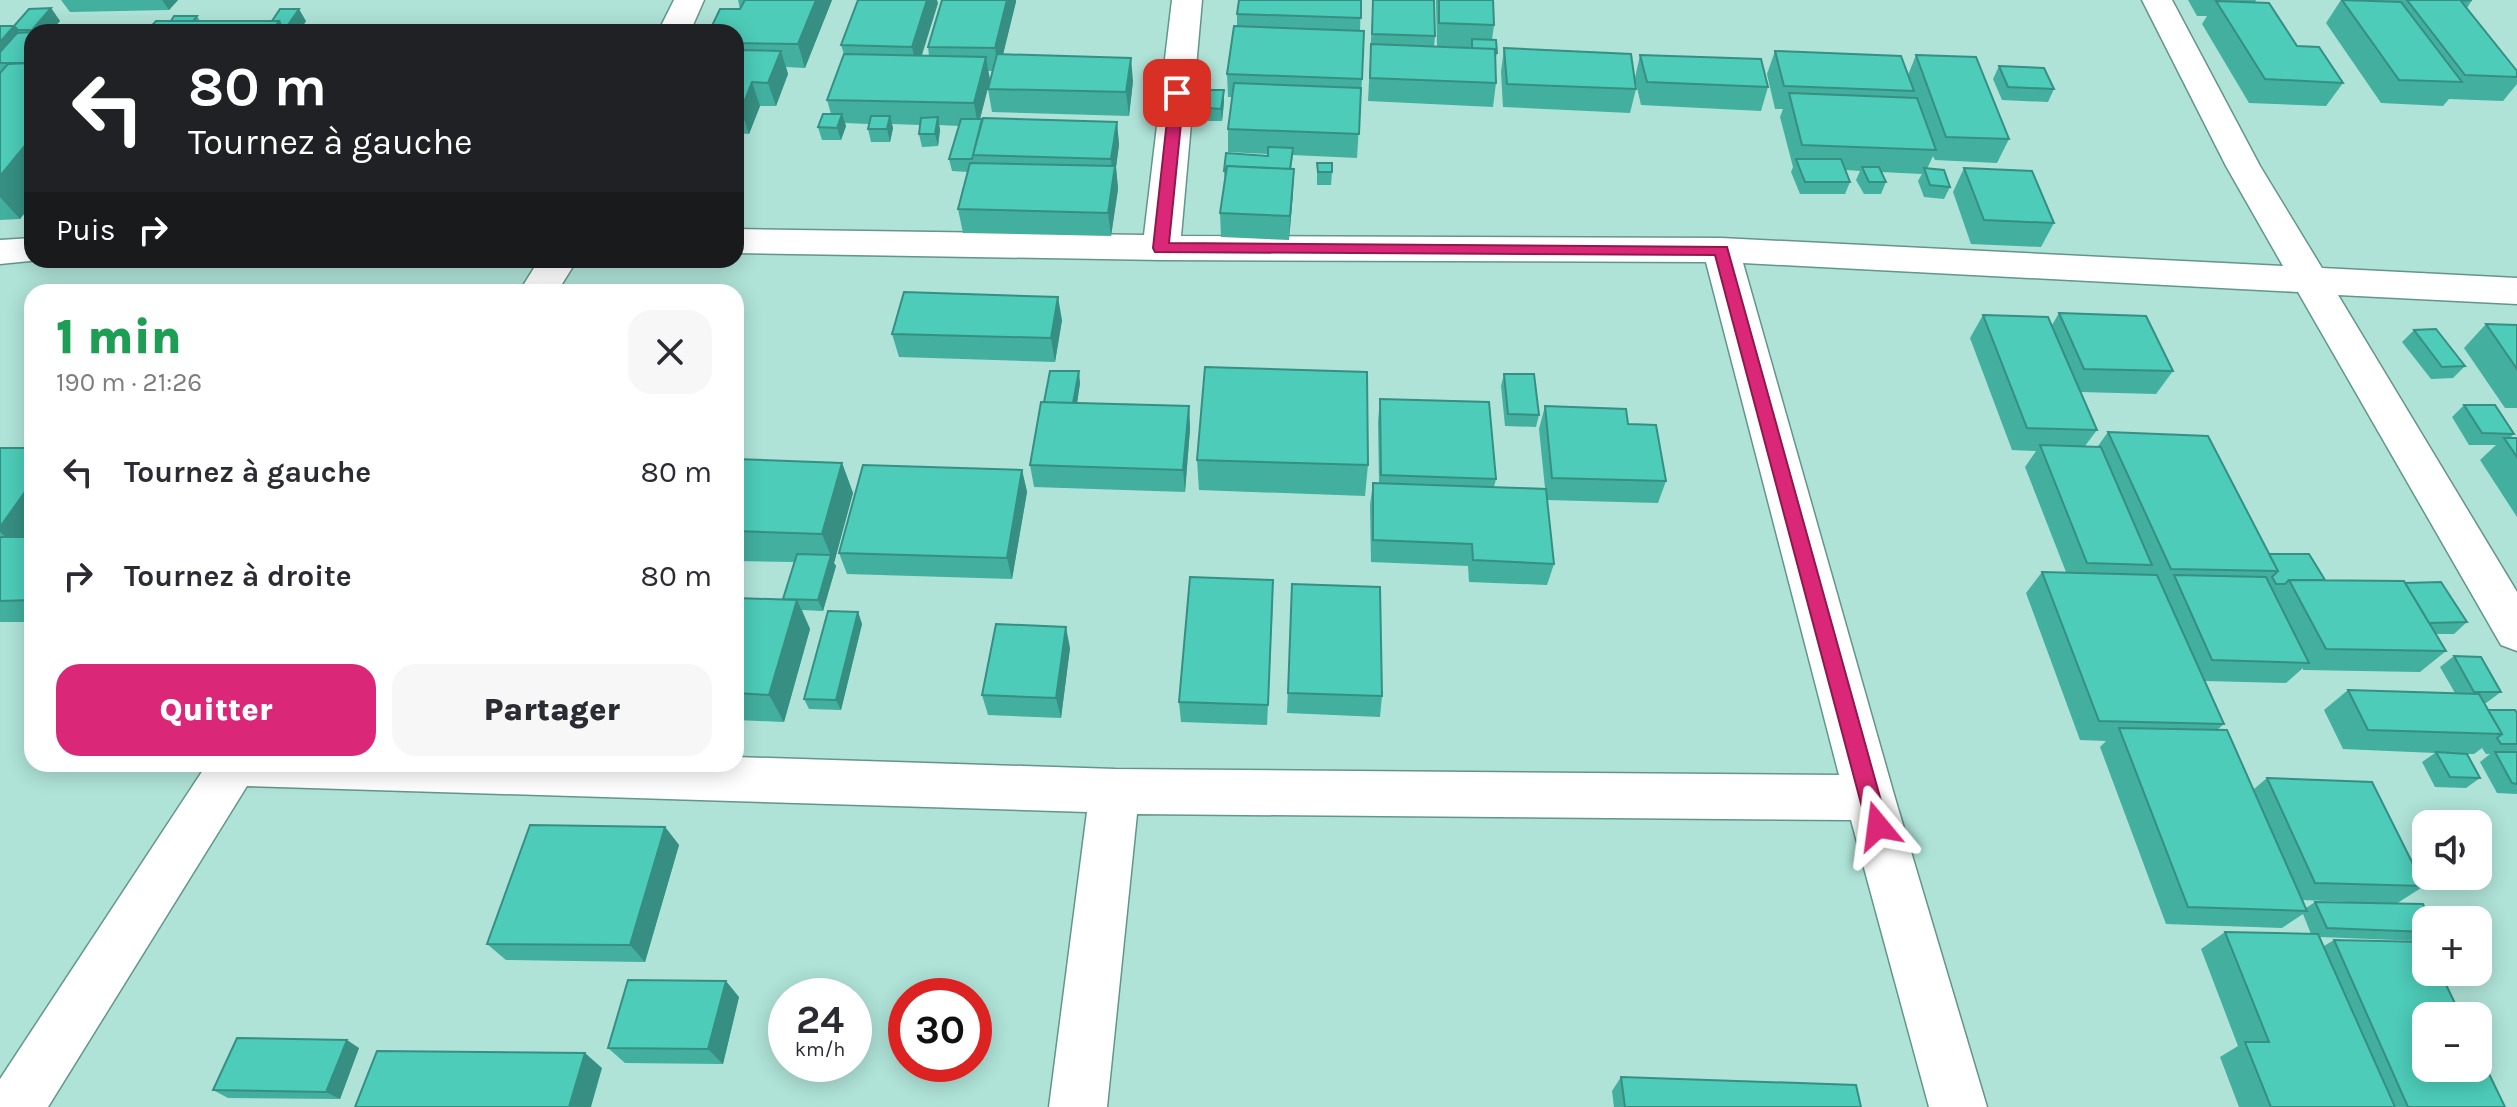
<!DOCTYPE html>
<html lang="fr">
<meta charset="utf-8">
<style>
body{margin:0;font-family:Karla,sans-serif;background:#f7f7f7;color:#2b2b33;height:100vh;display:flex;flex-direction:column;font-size:30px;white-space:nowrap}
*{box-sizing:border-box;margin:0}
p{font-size:26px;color:#7c7c81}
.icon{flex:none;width:44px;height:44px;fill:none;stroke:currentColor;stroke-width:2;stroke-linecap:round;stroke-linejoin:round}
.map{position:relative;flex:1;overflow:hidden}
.sheet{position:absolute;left:24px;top:284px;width:720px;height:488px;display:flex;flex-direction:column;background:#fff;border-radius:24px;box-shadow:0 4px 20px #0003}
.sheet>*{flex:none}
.banner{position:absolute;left:24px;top:24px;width:720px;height:244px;border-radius:24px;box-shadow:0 4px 20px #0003;background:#202124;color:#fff;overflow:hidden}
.controls{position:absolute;left:2412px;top:810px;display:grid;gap:16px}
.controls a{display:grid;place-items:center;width:80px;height:80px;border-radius:16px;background:#fff;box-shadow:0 4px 20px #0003;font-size:40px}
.speed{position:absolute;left:768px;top:978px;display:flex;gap:16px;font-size:40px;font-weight:700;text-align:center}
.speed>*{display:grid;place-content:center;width:104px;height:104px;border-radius:50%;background:#fff;box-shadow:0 4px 20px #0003;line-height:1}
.speed small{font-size:20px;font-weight:400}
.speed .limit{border:12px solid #d22;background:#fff;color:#111}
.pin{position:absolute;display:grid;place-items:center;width:68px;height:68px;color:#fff;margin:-34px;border-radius:16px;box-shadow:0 4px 12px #0006}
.me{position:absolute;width:88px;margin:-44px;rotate:344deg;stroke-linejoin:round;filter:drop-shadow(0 0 6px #0008)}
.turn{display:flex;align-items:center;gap:28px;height:168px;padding:0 32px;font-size:36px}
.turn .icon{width:104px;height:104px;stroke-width:2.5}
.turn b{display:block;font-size:56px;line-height:68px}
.then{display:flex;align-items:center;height:76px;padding:0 32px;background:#0003;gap:16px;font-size:30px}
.round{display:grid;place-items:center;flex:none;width:84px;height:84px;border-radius:24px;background:#f7f7f7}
.overview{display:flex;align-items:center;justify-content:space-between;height:136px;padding:0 32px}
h1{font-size:48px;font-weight:800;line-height:60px;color:#1e9e55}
.action{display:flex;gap:16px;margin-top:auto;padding:16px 32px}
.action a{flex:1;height:92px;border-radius:24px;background:#db2777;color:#fff;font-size:32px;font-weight:800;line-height:92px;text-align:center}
.action a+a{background:#f7f7f7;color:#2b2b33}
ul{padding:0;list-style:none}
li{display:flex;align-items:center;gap:24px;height:104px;padding:0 32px}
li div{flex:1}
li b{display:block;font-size:30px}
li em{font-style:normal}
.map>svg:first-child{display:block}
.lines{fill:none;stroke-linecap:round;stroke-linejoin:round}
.street-casing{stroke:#64958b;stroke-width:3}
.street{fill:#fff;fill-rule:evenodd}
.wall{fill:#42af9f}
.shaded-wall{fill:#368f82}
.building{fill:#4dccb9;stroke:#368f82;stroke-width:2}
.route{fill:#db2777;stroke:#8e194d;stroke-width:2}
</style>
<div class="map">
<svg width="2517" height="1107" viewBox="0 0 2517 1107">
<rect width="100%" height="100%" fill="#afe3d8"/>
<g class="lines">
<g class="street-casing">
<path id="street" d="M674 0H704L690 32H658Z
M1172 0H1202L1181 236 1721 238 2283 266 2226 166 2142 0H2172L2260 166 2322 268 2517 278V304L2338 295 2517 592V651L2501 645 2298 292 1743 263 1895 798 1987 1107H1929L1851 820 1137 814 1107 1107H1049L1087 812 247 786 48 1107H0V1079L207 764H736V757L1115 769 1839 775 1706 262 1161 260 736 253V229L1144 235Z
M32 238V260H40L0 264V240Z
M539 260H577L557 292H519Z"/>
</g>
<use href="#street" class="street"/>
</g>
<path class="wall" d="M61 0H178L169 10 70 12Z
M738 0H832L805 68 786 67 788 74 776 106H760L749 134 736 133V32L740 9Z
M942 0H1016L1003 54 1133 81 1129 116 992 112 988 89 993 71H988L990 80 980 119 1117 122 1119 145 1116 167 1118 189 1111 236 963 233 958 209 968 172 952 171 949 159 959 126 939 125 940 130 938 146 922 147 919 134 920 125 892 124 893 128 890 142H871L868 129 869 124 845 123 846 126 841 140H822L818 127 831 114 827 100 844 54 841 45 938 3 922 55 929 56 928 47Z
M1361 0 1360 31 1362 79 1357 158 1293 155 1291 169 1293 193 1289 240 1221 237 1220 213 1225 183 1224 171 1268 156V154L1228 152V129L1232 97H1228L1227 74 1237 26V14Z
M1373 0H1434L1435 36 1434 47 1471 48 1437 46 1436 0H1493L1494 25 1492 40 1497 53 1495 61 1496 83 1493 107 1368 101Z
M2188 0H2256L2255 2 2297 46 2343 83 2326 106 2249 103 2202 24 2207 16H2197Z
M2341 0H2472L2467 8 2517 71V84L2503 101 2449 99 2443 106 2381 103 2326 23Z
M51 8 60 21 50 32H32V204L20 219 0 220V26H14Z
M197 16 200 21H306L299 31 320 32H62L113 31 149 28 171 21Z
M1504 48 1635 78 1640 55 1768 87 1761 111 1641 105 1635 79 1636 89 1630 113 1503 107 1501 72Z
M1775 51 1908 75 1916 55 2009 139 1997 163 1935 160 1933 156 1927 169 1950 187 1944 199 1924 197 1918 181 1922 174 1881 172 1886 182 1881 194H1864L1856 180 1860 171 1846 170 1850 182 1845 194H1800L1791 172 1793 167 1780 117 1783 109H1775L1767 74Z
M1999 66 2054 89 2048 102 2002 100 1993 79Z
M1224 102 1222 121H1208V108Z
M1317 163 1332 172 1331 185H1317Z
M1964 168 2054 223 2041 247 1971 244 1953 192Z
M2059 313 2173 371 2156 394 2080 392 2097 430 2085 446H2098L2108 432 2269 554 2325 580 2405 583 2467 622 2454 634H2435L2446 651 2420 672 2303 670V668L2286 683 2205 681 2224 724 2217 730 2254 789 2267 778 2424 886 2396 904 2303 900 2306 908 2315 902 2426 920V938L2421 941 2320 937 2324 946 2334 940 2505 1107H2239L2220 1057 2238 1046 2201 949 2225 932 2311 934 2303 914 2282 928 2166 924 2100 747 2106 741 2080 740 2026 593 2042 572H2066L2025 467 2036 451 2012 450 1970 338 1983 315 2052 325Z
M1062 320 1055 362 899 357 892 334Z
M2486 324 2517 325V408H2505L2464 348Z
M2414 330 2465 366 2453 378 2431 379 2402 342Z
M1504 374 1539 415 1536 427 1505 426 1501 386Z
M1080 383 1077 403 1189 406 1190 429 1185 492 1034 487 1030 465 1044 402Z
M1380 399 1496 479 1494 487 1545 488 1539 429 1545 406 1628 424 1666 481 1658 503 1547 500 1554 564 1547 585 1469 582 1468 566 1371 562 1370 505 1373 483H1379L1378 422Z
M2464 405 2514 434 2510 438H2517V517L2480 460 2496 445H2469L2452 417Z
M0 448H32V622H0Z
M736 459 842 463 853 493 834 563 836 566 823 611 802 610 810 629 784 722 736 720V598L783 600 794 562 736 561Z
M1197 460 1368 465 1365 496 1199 490Z
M1022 470 1027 492 1012 579 847 574 839 553Z
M1292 584 1382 696 1380 717 1287 713Z
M1273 602 1267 725 1181 722 1179 702Z
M858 612 862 624 841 710 809 709 804 699Z
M1070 648 1061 718 988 715 982 695Z
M2454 656 2501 692 2486 703H2484L2488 710 2517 713V794L2497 793 2480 762 2490 754H2486L2482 748 2474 754H2467L2480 778 2466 788 2435 787 2422 762 2435 753 2343 749 2324 710 2348 690 2455 693 2440 667Z
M665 827 679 845 645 962 506 960 487 944Z
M739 997 723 1064 625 1063 608 1048Z
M359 1048 340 1099 228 1098 213 1090Z
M1621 1077 1861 1107H1614L1612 1091Z"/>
<path class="shaded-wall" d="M162 0H178L169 10Z
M816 0H832L805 68 798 44Z
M927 0H937L938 3 917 70 912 47Z
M1007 0H1016V2L999 71 995 48Z
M51 8 60 21 50 32H34L32 30Z
M299 9 306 21 299 32H293L288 25Z
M279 21 286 32H271Z
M14 26 32 48 0 63V42Z
M781 51 788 74 776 106 768 83Z
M986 57 990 80 978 126 974 103Z
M1131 58 1133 81 1129 116 1126 92Z
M752 82 760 106 749 134 741 110Z
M1224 90V102L1222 121 1221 109Z
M842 114 846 126 841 140 837 128Z
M890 116 893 128 890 142 887 129Z
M938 117 940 130 938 146 935 134Z
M1117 122 1119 145 1116 167 1118 189 1111 236 1108 213 1113 181 1111 159Z
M32 137V204L20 219 0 197V176Z
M1294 169 1293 193 1289 240 1290 216Z
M1058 297 1062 320 1055 362 1051 338Z
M1079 371 1080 383 1075 417 1073 405Z
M1189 406 1190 429 1185 492 1183 470Z
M842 463 853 493 834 563 836 566 823 611 818 600 831 556 822 534Z
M1022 470 1027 492 1012 579 1007 558Z
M32 482V509H26L32 515V539L23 552 0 532V527Z
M797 600 810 629 784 722 769 695Z
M858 612 862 624 841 710 836 700Z
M1066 627 1070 648 1061 718 1056 698Z
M665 827 679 845 645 962 630 945Z
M726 981 739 997 723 1064 708 1049Z
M347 1040 359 1048 340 1099 326 1092Z
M585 1053 602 1068 591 1107H569Z"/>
<path class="building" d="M745 0H816L798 44 736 43V32H709L720 9H740Z
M858 0H927L912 47 841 45Z
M942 0H1007L995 48 928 47Z
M1239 0H1361V18L1237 14Z
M1373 0H1434L1435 36 1372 34Z
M1439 0H1493L1494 25 1439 23Z
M2342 0 2401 2 2462 82 2399 80Z
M2407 0H2472L2461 1 2517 71V77L2465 75Z
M2216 1 2269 3 2297 46 2319 47 2343 83 2265 79Z
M51 8 32 30H18L14 26 29 9Z
M280 9H299L288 25H281L279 21H272Z
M174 16H197L193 21H171Z
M156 21H279L271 32H146Z
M0 26H14L0 42Z
M1234 26 1364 31 1362 79 1227 74Z
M149 28 146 32H142L141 31H113L115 29Z
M141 31 140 32H63Z
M32 32V63H0V52L17 33Z
M1472 39 1496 40 1497 53H1495V49L1472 48Z
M1371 44 1495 49 1496 83 1370 78Z
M1504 48 1631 54 1636 89 1507 84Z
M736 50 781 51 768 83 752 82 741 110H736Z
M1775 51 1901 56 1914 91 1784 86Z
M844 54 986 57 974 103 827 100Z
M997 54 1131 58 1126 92 988 89Z
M1640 55 1761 59 1768 87 1647 82Z
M1916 55 1976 57 2009 139 1946 137Z
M32 63V137L0 176V73L8 64Z
M1999 66 2044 68 2054 89 2008 87Z
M1234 83 1361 88 1359 134 1228 129Z
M1210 90H1224L1221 109 1208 108Z
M1789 93 1917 98 1936 150 1802 145Z
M823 114H842L837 128 818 127Z
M871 116H890L887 129H868Z
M938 117 935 134H919L921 118Z
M983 118 1117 122 1111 159 973 155Z
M961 119H982L972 159H949Z
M1268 147 1293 148 1290 169 1227 166 1226 171H1224L1226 153 1268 156Z
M1796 159H1841L1850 182H1805Z
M970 163 1115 166 1108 213 958 209Z
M1317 163H1332V172H1318Z
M1227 166 1294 169 1290 216 1220 213Z
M1862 167H1879L1886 182H1869Z
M1924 168 1944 170 1950 187 1930 185Z
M1964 168 2032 171 2054 223 1984 220Z
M904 292 1058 297 1051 338 892 334Z
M2059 313 2146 316 2173 371 2084 369Z
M1983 315 2048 317 2097 430 2027 428Z
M2486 324 2517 325V369Z
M2436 329 2465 366 2442 367 2414 330Z
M1205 367 1367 372 1368 465 1197 460Z
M1050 371H1079L1073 403 1044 402Z
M1504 374H1534L1539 415 1508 414Z
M1380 399 1489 402 1496 479 1381 475Z
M1041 402 1189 406 1183 470 1030 465Z
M2464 405H2495L2514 434 2482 433Z
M1545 406 1626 409 1628 424 1656 425 1666 481 1552 478Z
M2108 432 2208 436 2278 571 2171 569Z
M2504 438H2517V457Z
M2040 445 2101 447 2152 565 2087 563Z
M0 448H32V482L0 527Z
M736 459 842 463 822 534 736 531Z
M863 465 1022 470 1007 558 839 553Z
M1373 483 1546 489 1554 564 1473 560 1472 544 1373 540Z
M32 500V509H26Z
M1 537H32V600L0 601V539Z
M797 554 831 555 818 600 783 599Z
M2269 554H2309L2325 580H2289L2285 584H2276L2272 577 2278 571Z
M2042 572 2157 575 2224 724 2099 721Z
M2174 575 2266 577 2309 663 2212 660Z
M1190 577 1273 580 1268 705 1179 702Z
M2289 580 2404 581 2446 651 2326 649Z
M2441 582 2467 622 2429 623 2405 583Z
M1292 584 1380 587 1382 696 1288 693Z
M736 598 797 600 769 695 736 693Z
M828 611 858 612 836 700 804 699Z
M996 624 1066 627 1056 698 982 695Z
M2454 656 2481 657 2501 692H2474Z
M2348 690 2479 694 2502 734 2368 730Z
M2488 710H2515L2517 713V744H2501L2497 738 2502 734Z
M2119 728 2227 730 2307 911 2188 907Z
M2436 752 2467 754 2480 778 2450 777Z
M2495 752H2517V784L2512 783Z
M2267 778 2372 782 2424 886 2315 883Z
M530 825 665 827 630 945 487 944Z
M2315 902 2423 904 2430 920H2426V932L2327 928Z
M2225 932 2318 934 2395 1107H2271L2245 1042H2269Z
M2334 940 2425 942 2426 972H2440L2461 1016H2426V1068H2478V1051L2505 1107H2408Z
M628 980 726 981 708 1049 608 1048Z
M237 1038 347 1040 326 1092 213 1090Z
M377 1051 585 1053 569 1107H355Z
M1621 1077 1856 1085 1861 1107H1625Z"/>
<path class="route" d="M1177 89 1184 93 1169 243 1727 247 1888 826 1885 833 1878 836 1870 833 1867 826 1715 255 1155 252 1153 248 1170 93Z"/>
</svg>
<div class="controls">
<a><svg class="icon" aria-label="sound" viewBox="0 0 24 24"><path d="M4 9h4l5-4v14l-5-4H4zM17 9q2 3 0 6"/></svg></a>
<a>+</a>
<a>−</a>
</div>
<div class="speed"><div>24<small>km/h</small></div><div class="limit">30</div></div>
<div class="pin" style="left:1177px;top:93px;background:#d93025"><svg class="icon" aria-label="arrive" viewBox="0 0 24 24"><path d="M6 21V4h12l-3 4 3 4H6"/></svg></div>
<svg class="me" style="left:1878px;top:826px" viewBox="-20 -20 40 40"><path d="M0-17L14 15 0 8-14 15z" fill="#db2777" stroke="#fff" stroke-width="4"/></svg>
<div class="banner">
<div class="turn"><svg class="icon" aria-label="left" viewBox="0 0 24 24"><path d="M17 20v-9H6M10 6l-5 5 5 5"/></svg><div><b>80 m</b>Tournez à gauche</div></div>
<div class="then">Puis<svg class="icon" aria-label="right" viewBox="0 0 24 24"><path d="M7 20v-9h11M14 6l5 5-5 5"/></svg></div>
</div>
<section class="sheet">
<div class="overview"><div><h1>1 min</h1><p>190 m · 21:26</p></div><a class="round"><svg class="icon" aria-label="close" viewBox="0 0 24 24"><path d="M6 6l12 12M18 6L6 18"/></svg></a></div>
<ul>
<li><svg class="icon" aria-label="left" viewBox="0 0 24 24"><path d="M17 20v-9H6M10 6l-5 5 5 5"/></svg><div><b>Tournez à gauche</b></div><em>80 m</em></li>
<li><svg class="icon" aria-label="right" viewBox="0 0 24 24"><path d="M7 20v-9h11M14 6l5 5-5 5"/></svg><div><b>Tournez à droite</b></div><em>80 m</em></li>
</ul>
<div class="action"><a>Quitter</a><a>Partager</a></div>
</section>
</div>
